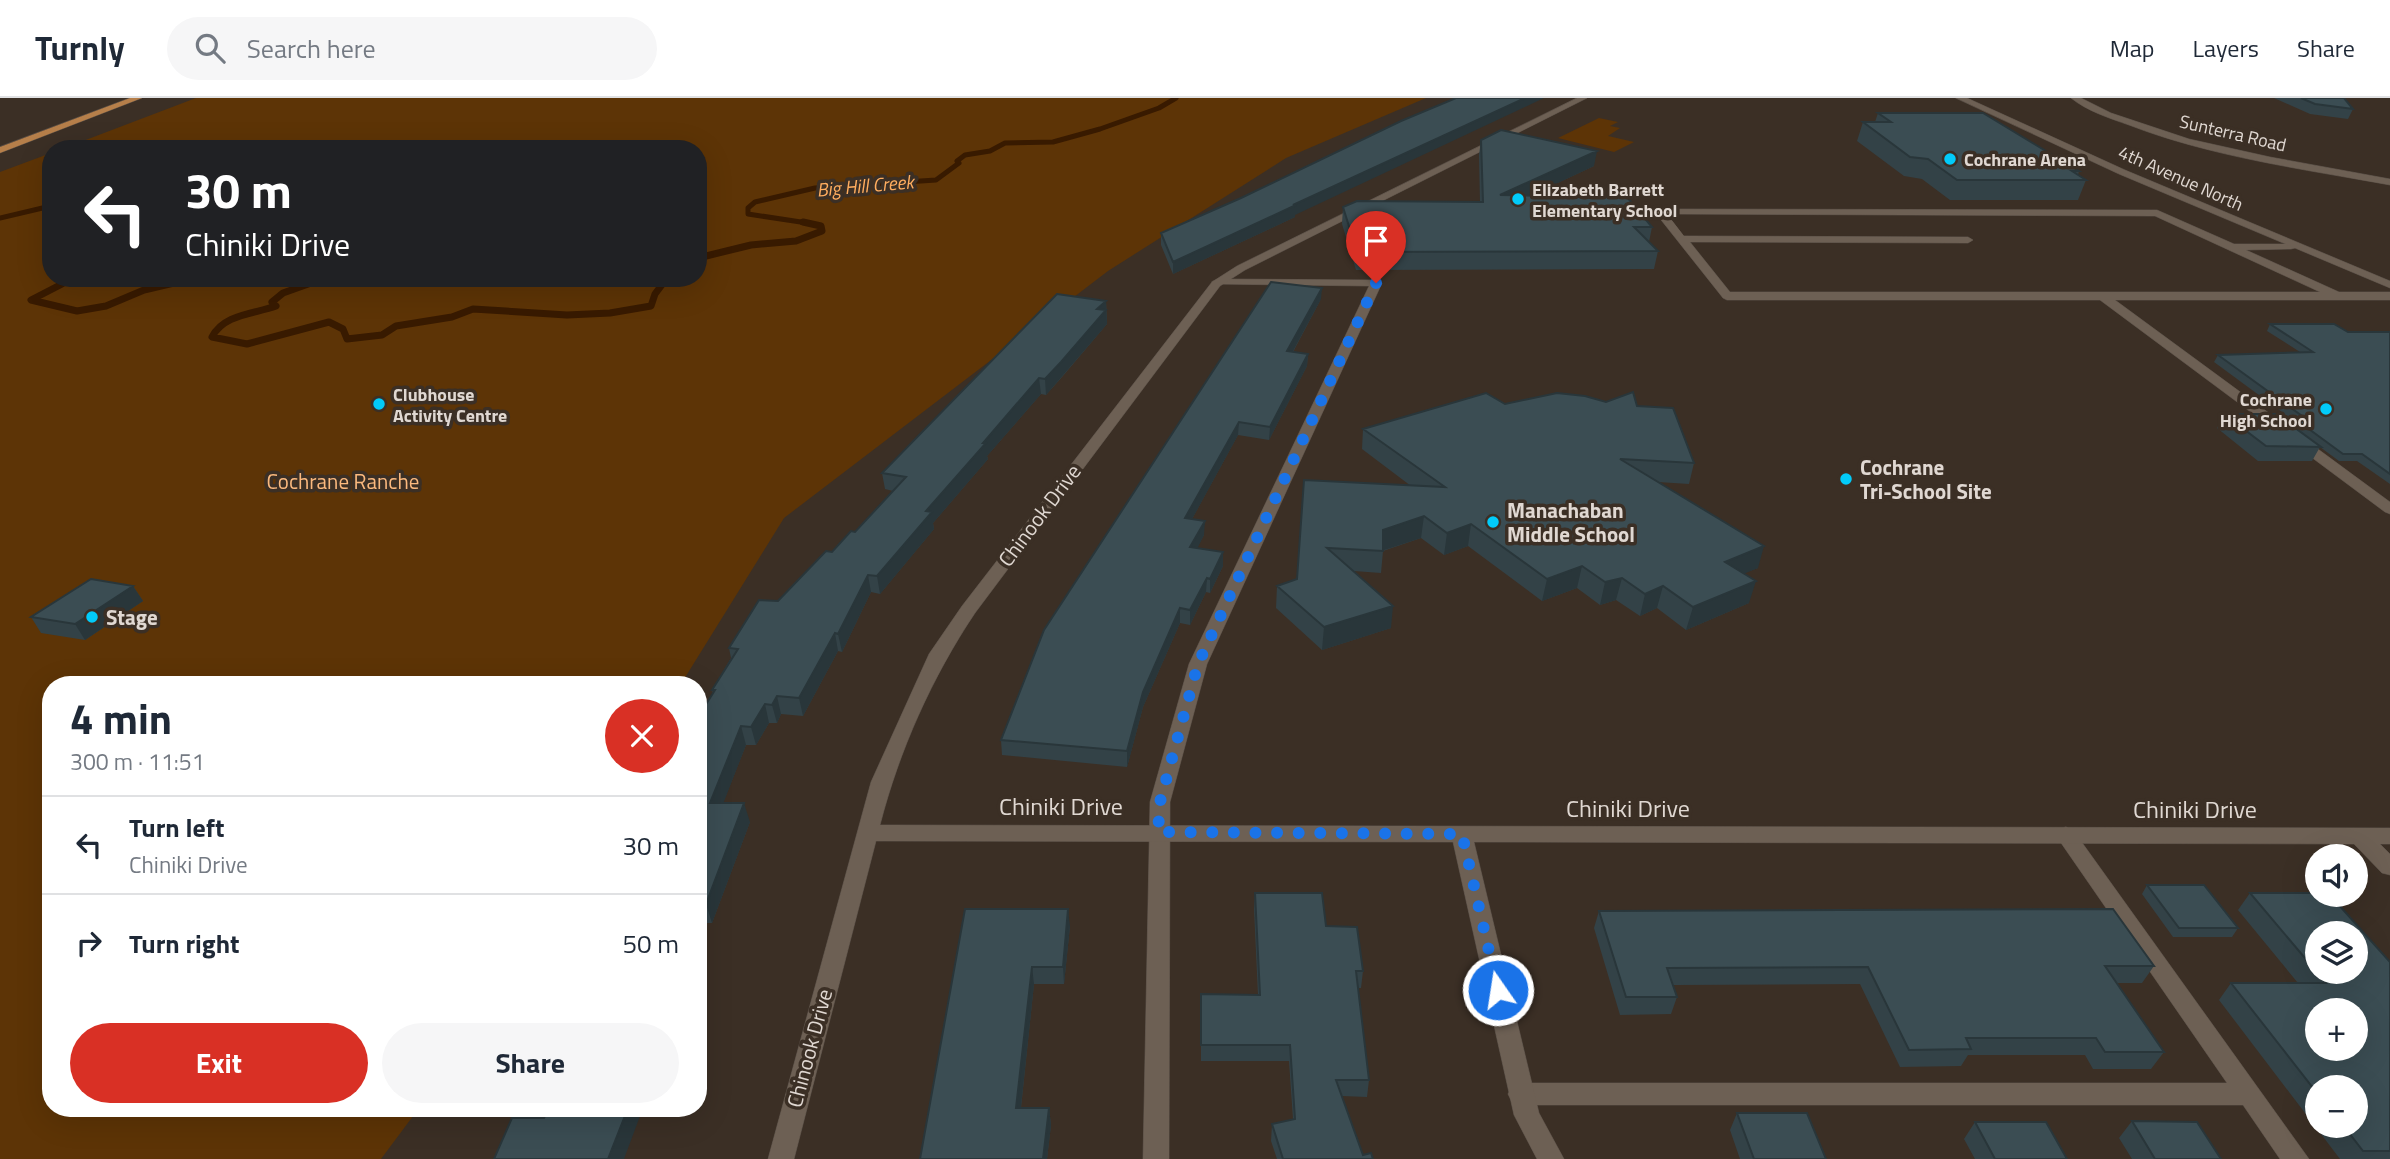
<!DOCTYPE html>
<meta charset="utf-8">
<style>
body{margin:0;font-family:"Titillium Web",sans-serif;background:#f6f6f7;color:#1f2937;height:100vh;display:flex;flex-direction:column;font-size:26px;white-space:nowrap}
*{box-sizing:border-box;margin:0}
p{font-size:23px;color:#747a83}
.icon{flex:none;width:38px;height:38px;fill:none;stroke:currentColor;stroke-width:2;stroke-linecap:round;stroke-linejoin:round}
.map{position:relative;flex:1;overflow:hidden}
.details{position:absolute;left:42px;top:578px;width:665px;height:441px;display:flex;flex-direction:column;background:#fff;border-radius:28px;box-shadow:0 7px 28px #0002}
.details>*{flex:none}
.hud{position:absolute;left:42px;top:42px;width:665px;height:147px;border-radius:28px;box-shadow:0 7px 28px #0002;background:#202124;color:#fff;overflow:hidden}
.tools{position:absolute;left:2305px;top:746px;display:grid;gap:14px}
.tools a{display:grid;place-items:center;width:63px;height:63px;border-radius:50%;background:#fff;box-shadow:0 7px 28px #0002;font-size:35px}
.pin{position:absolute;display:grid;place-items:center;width:60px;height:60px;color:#fff;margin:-72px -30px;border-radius:50% 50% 50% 0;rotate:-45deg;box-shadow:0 0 7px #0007}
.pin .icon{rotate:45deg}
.me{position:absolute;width:77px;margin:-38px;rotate:347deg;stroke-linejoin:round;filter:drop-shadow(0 0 5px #0008)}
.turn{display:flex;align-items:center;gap:24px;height:147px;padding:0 28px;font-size:32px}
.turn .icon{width:91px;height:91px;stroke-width:2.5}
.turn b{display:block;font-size:49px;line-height:60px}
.round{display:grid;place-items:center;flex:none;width:74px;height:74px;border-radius:37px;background:#f6f6f7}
.head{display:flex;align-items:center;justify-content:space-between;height:119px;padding:0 28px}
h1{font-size:42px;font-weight:700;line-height:52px}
.button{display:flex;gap:14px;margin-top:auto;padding:14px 28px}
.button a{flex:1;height:80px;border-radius:42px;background:#d93025;color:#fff;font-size:28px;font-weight:700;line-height:80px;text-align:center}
.button a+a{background:#f6f6f7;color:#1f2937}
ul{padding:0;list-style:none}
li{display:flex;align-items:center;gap:21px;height:98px;padding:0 28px;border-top:2px solid #e0e1e3}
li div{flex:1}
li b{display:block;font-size:26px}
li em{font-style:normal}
header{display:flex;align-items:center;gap:42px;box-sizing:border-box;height:98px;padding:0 35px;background:#fff;border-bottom:2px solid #e0e1e3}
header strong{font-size:33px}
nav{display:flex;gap:38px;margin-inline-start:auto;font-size:24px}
.search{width:490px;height:63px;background:#f6f6f7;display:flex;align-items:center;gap:18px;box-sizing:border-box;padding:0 24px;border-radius:38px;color:#747a83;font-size:26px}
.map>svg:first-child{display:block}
.green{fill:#5d3406}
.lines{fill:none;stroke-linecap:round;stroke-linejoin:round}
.stream-far1{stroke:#381a00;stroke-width:5}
.stream{stroke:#381a00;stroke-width:7}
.service-casing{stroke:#574d45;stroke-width:1}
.minor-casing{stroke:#574d45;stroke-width:1}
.tertiary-casing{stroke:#574d45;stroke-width:1}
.primary-casing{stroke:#574d45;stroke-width:1}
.service{fill:#6d6054;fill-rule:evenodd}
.minor{fill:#6d6054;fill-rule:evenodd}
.tertiary{fill:#6d6054;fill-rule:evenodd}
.primary{fill:#b67f4a;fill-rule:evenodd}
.wall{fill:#334247;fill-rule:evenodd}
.shaded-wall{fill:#29363a}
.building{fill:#3b4d53;stroke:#29363a;stroke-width:2;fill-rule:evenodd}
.route{stroke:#1a73e8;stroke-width:12;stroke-dasharray:0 21.6}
.poi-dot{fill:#02cbf9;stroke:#3b2f25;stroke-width:2.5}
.labels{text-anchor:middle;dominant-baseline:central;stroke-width:7;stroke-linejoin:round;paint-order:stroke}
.far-street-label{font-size:18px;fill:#e0d8d2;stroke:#3b2f25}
.far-poi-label{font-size:18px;font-weight:bold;fill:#e0d8d2;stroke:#3b2f25;text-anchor:start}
.far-water-label{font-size:19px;font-style:italic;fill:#ffad5f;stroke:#3b2f25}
.poi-label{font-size:21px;font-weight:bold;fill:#e0d8d2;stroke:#3b2f25;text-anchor:start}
.park-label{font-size:21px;fill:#fbb97e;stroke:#3b2f25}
.street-label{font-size:21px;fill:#e0d8d2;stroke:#3b2f25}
.near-street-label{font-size:24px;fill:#e0d8d2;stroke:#3b2f25}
</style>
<header>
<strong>Turnly</strong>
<div class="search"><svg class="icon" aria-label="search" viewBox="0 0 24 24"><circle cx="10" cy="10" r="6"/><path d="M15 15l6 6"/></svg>Search here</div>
<nav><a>Map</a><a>Layers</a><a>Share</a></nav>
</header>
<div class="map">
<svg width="2390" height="1061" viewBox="0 0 2390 1061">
<rect width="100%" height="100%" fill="#3b2f25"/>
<path class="green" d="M196 0H1426L1286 60 1108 173 784 420 681 586H51V1010H419L381 1061H0V74L51 55V180H698V51H62Z
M1599 20 1618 24 1610 28 1620 30 1608 38 1634 44 1614 54 1558 40Z"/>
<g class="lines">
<path class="stream-far1" d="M0 120 51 108
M814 126 748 116V110L755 104 815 90 936 82 959 65 957 63 965 57 990 53 1005 45 1053 44 1100 31 1159 10 1176 0"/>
<path class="stream" d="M698 160 751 147 796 143 822 133 821 128 803 124
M61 180 62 186 31 202 77 213 106 208 144 192 195 180
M325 180 283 195 272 204 276 208C254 216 224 216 212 239L247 246 329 224 343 231 347 241 382 237 396 228 452 219 473 211 567 217 610 215 651 208 655 196 667 180"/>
<g class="service-casing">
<path id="service" d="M1655 111 2157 112 2234 146H2295V150L2291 151 2246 152 2339 194H2390V202H2115L2390 404V416L2385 414 2100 202H1727L1723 200 1654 113ZM1667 116 2155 118 2320 194H1730L1690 144 1968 145 1973 142 1968 139 1684 138Z
M1218 181 1376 182 1382 185 1207 566 1170 704 1169 1061H1143L1150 704 1189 566 1369 188 1214 186 1212 184Z
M2066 729 2073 732 2309 1061H2280L2243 1007H1521L1512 1004 1508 996 1512 988 1521 985H2227L2059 742 2055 737 2059 732Z"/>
</g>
<g class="minor-casing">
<path id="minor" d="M1577 0H1587L1245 172 1220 188 975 515C932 579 899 653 880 727L2390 730V746H2380L2390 756V777L2382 775 2354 746 1474 744 1539 1015 1564 1061H1537L1514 1017 1453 744 876 743 794 1061H768L871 684 929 556 962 508 1212 184 1237 168Z
M2071 0H2081L2111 15 2189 41 2270 59 2390 81V87C2303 71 2212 59 2129 27 2109 20 2087 13 2071 0Z"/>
</g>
<g class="tertiary-casing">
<path id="tertiary" d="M1956 0H1967L2125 72 2390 183V190L2119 76Z"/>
</g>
<g class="primary-casing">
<path id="primary" d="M130 0H142L0 55V49Z"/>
</g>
<use href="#service" class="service"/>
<use href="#minor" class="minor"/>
<use href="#tertiary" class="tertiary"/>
<use href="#primary" class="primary"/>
</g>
<path class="wall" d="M2274 0H2344L2353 11 2348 21 2310 16Z
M1878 15 2079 73 2078 77 2086 82 2078 102H1950L1922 81 1904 78 1857 43 1863 24H1875Z
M1481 42 1594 68 1532 97 1652 129 1649 144 1658 153 1654 171 1356 172 1342 126 1343 109 1480 104 1479 57Z
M1295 117V119L1173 176 1161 147V135Z
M1321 201 1293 254 1308 256 1307 268 1269 342 1238 337 1192 421 1204 437 1197 450 1223 454V468L1210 495 1206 494 1190 527 1180 525 1143 609 1127 669 1002 657 1001 642Z
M1106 203 1107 226 1062 279 1046 297 1041 296 987 358 988 361 933 425 934 431 880 496 871 494 842 554 838 553 803 618 781 616 777 625H769L756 647H746L723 705 750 724 712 825H698V619L713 596 712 592 731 560 729 550 855 434 893 393 885 391 882 375Z
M2270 226 2348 234H2390V386L2357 363H2339L2320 349 2312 363H2258L2217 330 2224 316 2295 330 2297 325 2214 264 2218 257 2300 254 2267 233Z
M1606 304 1637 308 1694 365 1689 386 1658 384 1758 470 1744 475 1749 505 1686 532 1657 510 1640 518 1616 502 1600 507 1577 490 1542 503 1468 448 1444 457 1421 440 1383 453 1381 475 1354 473 1391 530 1322 552 1276 510 1277 488 1297 481 1304 382 1411 388 1362 351 1363 331 1505 306Z
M133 488 143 503 85 542 41 535 31 519Z
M2147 787 2238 830 2232 839H2173L2142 796Z
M1255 795 1326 828 1363 873 1361 890H1358L1369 982 1367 999 1342 998 1363 1057 1373 1061H1277L1271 1043 1272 1026 1293 1021 1289 963H1201V896L1258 897 1254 811Z
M2250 795 2390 864V1061H2340L2219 902 2231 885H2298L2238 812ZM2317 989 2356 1027H2317Z
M965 811 1070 828 1064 886H1034L1021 1010H1049L1051 1027 1047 1061H920Z
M1599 813 2154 868 2142 885H2117L2164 954 2151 971H2093L2085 957H1968L1961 968 1900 969 1860 886 1673 887 1677 899 1671 916 1620 917 1594 830Z
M1737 1015 1826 1061H1740L1730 1032Z
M2132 1023 2221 1061H2132L2119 1040Z
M1975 1024 2067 1061H1975L1964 1041Z"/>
<path class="shaded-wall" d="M1525 0H1544L1295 117V119L1173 176V164L1293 107Z
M1597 53 1594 68 1498 113 1500 97Z
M1322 190 1321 201 1286 266 1287 253Z
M1106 203 1107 226 1046 297 1045 281 1097 211Z
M1308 256 1307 268 1269 342 1270 329Z
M1039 280 1041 296 987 358 988 361 933 425 934 431 880 496 877 478 926 413 983 345Z
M1239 324 1238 337 1185 434V420Z
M1424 418 1421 440 1381 453 1383 432Z
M1205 423 1204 437 1191 463 1190 449Z
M1471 426 1468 448 1444 457 1447 435Z
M1764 448 1758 470 1719 486 1725 464Z
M1223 454V468L1210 495V481Z
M1582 468 1577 490 1542 503 1547 481Z
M868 477 871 494 842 554 838 536Z
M1207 480 1206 494 1190 527V512Z
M1622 480 1616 502 1600 507 1605 484Z
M1756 483 1749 505 1686 532 1693 509Z
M133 488 143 503 85 542 75 526Z
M1663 488 1657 510 1640 518 1645 496Z
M1393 508 1391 530 1322 552 1324 529Z
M1180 510V525L1143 609 1127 669V653L1143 594Z
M835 535 838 553 803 618 799 600Z
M777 598 781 616 777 625 772 607Z
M765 606 769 625 756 647 751 629Z
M741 628 746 647 716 724 710 705Z
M744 705 750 724 712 825 706 806Z
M1068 811 1070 828 1064 886 1063 869Z
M1032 869 1034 886 1019 1027 1016 1010Z
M628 1010H643L624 1061H608Z
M1049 1010 1051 1027 1047 1061H1043Z"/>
<path class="building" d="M1456 0H1525L1293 107H1296L1173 164 1161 135 1241 100 1401 23Z
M2301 0H2344L2353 11 2315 6Z
M1878 15H1983L2079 73H2072L2086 82H1957L1928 61 1910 59 1863 24H1891Z
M1501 32 1597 53 1500 97 1627 99 1652 129H1634L1658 153 1357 154 1343 109 1357 103 1483 104 1481 42Z
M1271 184 1322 190 1287 253 1308 256 1270 329 1239 324 1185 420 1205 423 1190 449 1223 454 1210 481 1207 480 1190 512 1180 510 1143 594 1127 653 1001 642 1044 532Z
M1057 196 1106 203 1097 211 1106 212 1061 264 1045 281 1039 280 983 345H986L926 413 932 414 877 478 868 477 838 536 835 535 799 600 777 598 772 607 765 606 751 629 741 628 710 705H744L706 806H698V619L715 592H712L738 551 729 550 759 502 778 503 826 453 832 454 851 433 855 434 906 379 882 375Z
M2270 226H2334L2348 234H2390V376L2362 356H2343L2298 323H2309L2218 257 2313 254Z
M1633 294 1637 308 1673 310 1694 365 1620 361 1764 448 1725 464 1756 483 1693 509 1663 488 1645 496 1622 480 1605 484 1582 468 1547 481 1471 426 1447 435 1424 418 1383 432V453L1327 450 1393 508 1324 529 1277 488 1297 481 1304 382 1445 389 1363 331 1486 295 1505 306 1557 295 1585 298 1606 304Z
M2224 316H2276L2321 349 2266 348Z
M91 481 133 488 75 526 31 519Z
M2147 787H2204L2238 830H2179Z
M1255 795H1322L1326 828 1357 829 1363 873H1356L1369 982H1336L1363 1057 1371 1055 1373 1061H1283L1272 1026 1295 1021 1290 947H1201V896L1260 897Z
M2250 795H2317V796H2329L2390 864V1053H2363L2343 1027H2356V989H2317V995L2231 885H2326ZM2317 835H2356V873H2317ZM2317 912H2356V950H2317Z
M965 811H1068L1063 869H1032L1016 1010H1049L1043 1061H920Z
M2113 811 2154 868H2105L2164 954H2105L2096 940H1966L1971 951 1909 952 1868 869 1667 870 1677 899H1626L1599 813Z
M549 1010H628L608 1061H494L512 1020H544Z
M1737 1015H1807L1826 1061H1754Z
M2132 1023 2197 1024 2221 1061H2155Z
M1975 1024H2046L2067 1061H1995Z"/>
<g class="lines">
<path class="route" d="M1376 185 1198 566 1160 704 1158 734 1462 736 1498 892"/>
</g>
<g class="poi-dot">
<circle cx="1950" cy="61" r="7"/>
<circle cx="1518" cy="101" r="7"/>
<circle cx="379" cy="306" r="7"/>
<circle cx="2326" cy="311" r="7"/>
<circle cx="1846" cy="381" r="7"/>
<circle cx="1493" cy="424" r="7"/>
<circle cx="92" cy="519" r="7"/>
</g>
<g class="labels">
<g class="far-street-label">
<text transform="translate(2233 35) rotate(13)">Sunterra Road</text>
<text transform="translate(2181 80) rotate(24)">4th Avenue North</text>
</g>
<g class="far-poi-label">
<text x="1964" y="61">Cochrane Arena</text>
<text x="1532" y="91">Elizabeth Barrett<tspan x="1532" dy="21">Elementary School</tspan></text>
<text x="393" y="296">Clubhouse<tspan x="393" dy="21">Activity Centre</tspan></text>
<text x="2312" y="301" text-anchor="end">Cochrane<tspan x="2312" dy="21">High School</tspan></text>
</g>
<g class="far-water-label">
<text transform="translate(865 87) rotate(-5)">Big Hill Creek</text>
</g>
<g class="poi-label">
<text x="1860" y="369">Cochrane<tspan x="1860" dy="24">Tri-School Site</tspan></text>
<text x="1507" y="412">Manachaban<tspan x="1507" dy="24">Middle School</tspan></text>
<text x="106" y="519">Stage</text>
</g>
<g class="park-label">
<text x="343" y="383">Cochrane Ranche</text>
</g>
<g class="street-label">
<text transform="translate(1039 417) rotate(-53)">Chinook Drive</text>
<text transform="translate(809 950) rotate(-75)">Chinook Drive</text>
</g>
<g class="near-street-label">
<text x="1061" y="708">Chiniki Drive</text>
<text x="1628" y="710">Chiniki Drive</text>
<text x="2195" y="711">Chiniki Drive</text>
</g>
</g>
</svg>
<div class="tools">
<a><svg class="icon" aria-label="sound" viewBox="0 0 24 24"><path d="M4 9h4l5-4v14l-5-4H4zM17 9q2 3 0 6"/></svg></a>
<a><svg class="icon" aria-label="layers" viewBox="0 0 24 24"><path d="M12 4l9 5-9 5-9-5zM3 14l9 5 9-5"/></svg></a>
<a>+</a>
<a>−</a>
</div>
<div class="pin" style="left:1376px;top:185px;background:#d93025"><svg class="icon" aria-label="arrive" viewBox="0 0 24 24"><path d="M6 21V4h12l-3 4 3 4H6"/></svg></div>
<svg class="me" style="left:1498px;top:892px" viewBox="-20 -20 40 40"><circle r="17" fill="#1a73e8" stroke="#fff" stroke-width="3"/><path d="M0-11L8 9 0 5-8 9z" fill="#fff"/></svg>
<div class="hud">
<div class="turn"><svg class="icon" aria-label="left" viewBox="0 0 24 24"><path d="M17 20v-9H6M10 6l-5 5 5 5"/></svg><div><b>30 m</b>Chiniki Drive</div></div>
</div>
<section class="details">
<div class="head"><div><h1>4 min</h1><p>300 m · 11:51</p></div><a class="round" style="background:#d93025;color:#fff"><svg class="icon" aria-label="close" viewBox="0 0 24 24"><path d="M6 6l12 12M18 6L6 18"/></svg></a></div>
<ul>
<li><svg class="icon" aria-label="left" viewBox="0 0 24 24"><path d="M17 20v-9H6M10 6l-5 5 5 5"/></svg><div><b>Turn left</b><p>Chiniki Drive</p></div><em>30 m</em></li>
<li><svg class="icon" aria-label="right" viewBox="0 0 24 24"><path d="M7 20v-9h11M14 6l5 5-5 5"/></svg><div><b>Turn right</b></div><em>50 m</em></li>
</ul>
<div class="button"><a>Exit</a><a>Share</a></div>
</section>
</div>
